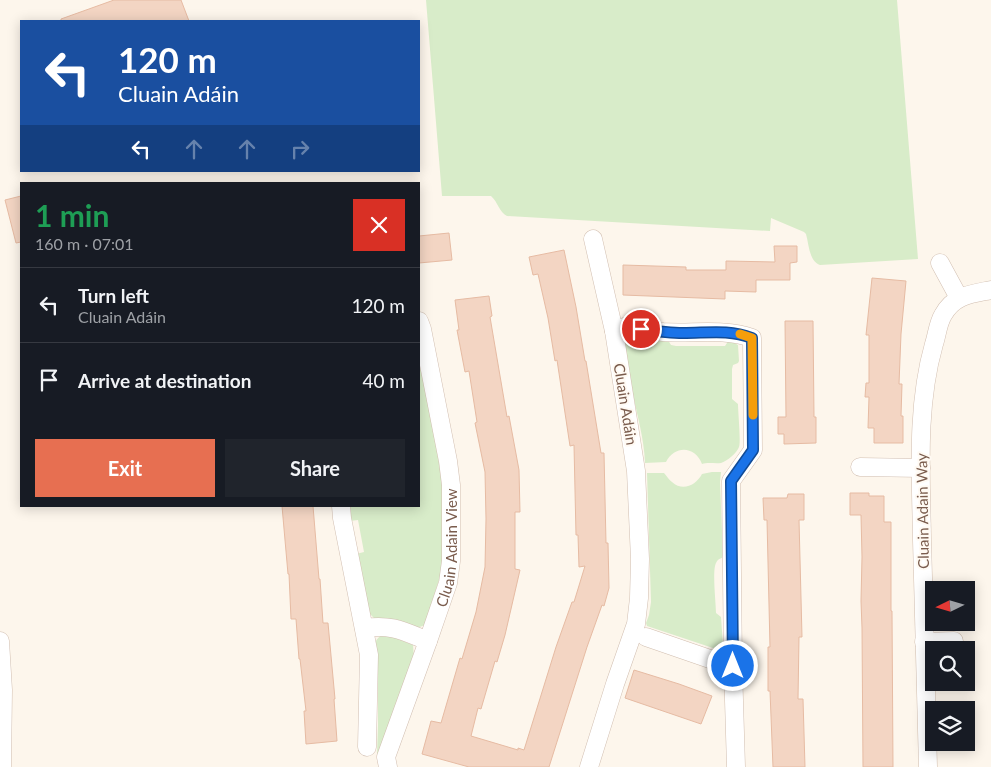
<!DOCTYPE html>
<meta charset="utf-8">
<style>
body{margin:0;font-family:Lato,sans-serif;background:#20242c;color:#f1f3f6;height:100vh;display:flex;flex-direction:column;font-size:19px;white-space:nowrap}
*{box-sizing:border-box;margin:0}
p{font-size:16px;color:#9ea1a6}
.icon{flex:none;width:28px;height:28px;fill:none;stroke:currentColor;stroke-width:2;stroke-linecap:round;stroke-linejoin:round}
.map{position:relative;flex:1;overflow:hidden}
.side{position:absolute;left:20px;top:182px;width:400px;height:325px;display:flex;flex-direction:column;background:#171b24;border-radius:0px;box-shadow:0 2px 12px #0003}
.side>*{flex:none}
.top-card{position:absolute;left:20px;top:20px;width:400px;height:152px;border-radius:0px;box-shadow:0 2px 12px #0003;background:#1a4fa0;color:#fff;overflow:hidden}
.needle{width:32px;rotate:265deg}
.tools{position:absolute;left:925px;top:581px;display:grid;gap:10px}
.tools a{display:grid;place-items:center;width:50px;height:50px;border-radius:0px;background:#171b24;box-shadow:0 2px 12px #0003;font-size:25px}
.pin{position:absolute;display:grid;place-items:center;width:42px;height:42px;color:#fff;margin:-21px;border:2px solid #fff;border-radius:50%;box-shadow:0 1px 5px #0007}
.me{position:absolute;width:55px;margin:-28px;rotate:0deg;stroke-linejoin:round;filter:drop-shadow(0 0 4px #0008)}
.turn{display:flex;align-items:center;gap:18px;height:105px;padding:0 15px;font-size:22px}
.turn .icon{width:65px;height:65px;stroke-width:2.5}
.turn b{display:block;font-size:35px;line-height:42px}
.lanes{display:flex;align-items:center;height:48px;padding:0 15px;background:#0003;justify-content:center;gap:25px;direction:ltr}
.lanes .off{opacity:.35}
.round{display:grid;place-items:center;flex:none;width:52px;height:52px;border-radius:0px;background:#20242c}
.overview{display:flex;align-items:center;justify-content:space-between;height:85px;padding:0 15px}
h1{font-size:30px;font-weight:700;line-height:38px;color:#1e9e55}
.action{display:flex;gap:10px;margin-top:auto;padding:10px 15px}
.action a{flex:1;height:58px;border-radius:0px;background:#e76f51;color:#fff;font-size:20px;font-weight:700;line-height:58px;text-align:center}
.action a+a{background:#20242c;color:#f1f3f6}
ul{padding:0;list-style:none}
li{display:flex;align-items:center;gap:15px;height:75px;padding:0 15px;border-top:1px solid #363941}
li div{flex:1}
li b{display:block;font-size:19px}
li em{font-style:normal}
.map>svg:first-child{display:block}
.green{fill:#d8ecc9}
.building{fill:#f3d5c3;stroke:#e6bba3}
.lines{fill:none;stroke-linecap:round;stroke-linejoin:round}
.minor-casing{stroke:#d1beb0;stroke-width:19}
.minor{stroke:#fff;stroke-width:18}
.route-casing{stroke:#114b97;stroke-width:12}
.route{stroke:#1a73e8;stroke-width:9}
.slow{stroke:#f59e0b;stroke-width:9}
.labels{text-anchor:middle;dominant-baseline:central;stroke-width:4;stroke-linejoin:round;paint-order:stroke}
.street-label{font-size:15px;fill:#7a5c4d;stroke:#fffaf3}
</style>
<div class="map">
<svg width="991" height="767" viewBox="0 0 991 767">
<rect width="100%" height="100%" fill="#fdf6ec"/>
<path class="green" d="M426 0H897L918 259 820 265C809 261 809 245 806 234L804 232 771 218 770 231 507 216C499 212 498 202 491 196H442Z
M630 334 668 340 671 345 676 346H725L729 340 738 345 739 361 738 363 733 365 732 369V399L738 404C738 412 741 442 739 447 737 453 727 461 721 463 715 464 708 462 702 464 695 446 675 445 666 462L645 463C644 438 637 415 632 390 629 374 626 357 624 340L626 337Z
M419 352 442 479 443 567 425 625 417 628 398 620 374 618 369 613 356 554 364 552 358 520 350 521 348 506H419Z
M712 472H721L720 482 723 555 722 558C719 559 718 559 716 563 712 571 716 603 716 613L721 617 723 645 720 648 716 649 647 626 646 623 649 615 651 602 647 473H664C667 476 669 480 672 482 683 492 696 485 702 474Z
M382 635 393 637 413 645 414 658 380 754H377L378 726V654C375 644 373 641 382 635Z"/>
<path class="building" d="M114 0H181L189 21H61V19Z
M21 196V242L16 243 5 200Z
M449 233 452 260 419 263V236Z
M774 246H797V262L790 263V280H756V292L725 291V299L623 295V265L686 267V270H726V261L775 262Z
M564 250 576 307 585 361H586L601 453H604L606 543H608L609 588 604 606 602 605 587 647 549 767H469L422 754 431 721 441 723 460 658 462 659 476 612 485 567 486 519 485 472 475 423 477 422 469 371 465 372 457 330H459L455 300 489 296 492 316 490 317 507 417 509 416 519 470 520 512H515V569L520 570 505 635 497 662 495 661 481 709 478 708 471 736 518 750V748L524 750 556 647 572 602H574L585 566 579 567 578 535H576L574 445 570 446 557 360 555 361 548 318 538 274 533 275 529 257Z
M872 278 906 281 901 334 899 384H902L901 416H903V443H874V428H868L869 397H865L866 383H869V335H866Z
M785 321H813L814 417H816V443L784 444V434H778V417H786Z
M850 493H869V496H884V522H891V611H892L893 767H863L862 628 861 601 862 557 861 515H850Z
M788 494H804V520H799L802 637H799L798 699H803L805 767H773L770 691H768V647H770L767 520H764L763 498H787Z
M282 506H313L319 579H320L323 623H328L335 699H334L337 741 306 744 304 711H306L300 659H299L296 619H291L289 574H288Z
M634 670 679 684 712 696 701 724 625 698Z"/>
<g class="lines">
<g class="minor-casing">
<g id="minor">
<path d="M593 239 614 331"/>
<path d="M940 263 959 298"/>
<path d="M860 467 921 468"/>
<path d="M341 506 342 518 369 655 367 747"/>
<path d="M364 628C392 624 403 631 428 641"/>
<path d="M0 641 3 690 2 767"/>
<path d="M924 642 954 641"/>
<path d="M733 667 736 767"/>
<path id="s1" d="M388 767 386 757 428 641 448 583 451 561V485L448 461 422 329 419 321"/>
<path d="M589 767 615 684 636 624 639 598 640 559 636 471 614 331C619 330 624 326 629 326 640 326 652 331 663 332 693 334 724 328 752 338L753 450 731 481 733 667 646 637"/>
<path d="M928 767C926 691 924 615 922 540 921 474 916 407 934 344 937 335 938 323 943 315 954 295 971 294 991 290"/>
</g>
</g>
<use href="#minor" class="minor"/>
</g>
<g class="lines">
<g class="route-casing">
<path id="route" d="M641 329C655 331 669 333 683 333 708 333 728 329 752 338L753 450 731 481 733 666"/>
</g>
<use href="#route" class="route"/>
<path class="slow" d="M740 334 752 338 753 415"/>
</g>
<g class="labels">
<g class="street-label">
<text transform="translate(626 404) rotate(81)">Cluain Adáin</text>
<text transform="translate(922 511) rotate(-91)">Cluain Adain Way</text>
<text stroke="none"><textPath href="#s1" startOffset="230">Cluain Adain View</textPath></text>
</g>
</g>
</svg>
<div class="tools">
<a><svg class="needle" viewBox="-14 -14 28 28"><path d="M0-13l5 13h-10z" fill="#e53935"/><path d="M0 13l5-13h-10z" fill="#9ea1a6"/></svg></a>
<a><svg class="icon" aria-label="search" viewBox="0 0 24 24"><circle cx="10" cy="10" r="6"/><path d="M15 15l6 6"/></svg></a>
<a><svg class="icon" aria-label="layers" viewBox="0 0 24 24"><path d="M12 4l9 5-9 5-9-5zM3 14l9 5 9-5"/></svg></a>
</div>
<div class="pin" style="left:641px;top:329px;background:#d93025"><svg class="icon" aria-label="arrive" viewBox="0 0 24 24"><path d="M6 21V4h12l-3 4 3 4H6"/></svg></div>
<svg class="me" style="left:733px;top:666px" viewBox="-20 -20 40 40"><circle r="17" fill="#1a73e8" stroke="#fff" stroke-width="3"/><path d="M0-11L8 9 0 5-8 9z" fill="#fff"/></svg>
<div class="top-card">
<div class="turn"><svg class="icon" aria-label="left" viewBox="0 0 24 24"><path d="M17 20v-9H6M10 6l-5 5 5 5"/></svg><div><b>120 m</b>Cluain Adáin</div></div>
<div class="lanes"><svg class="icon" aria-label="left" viewBox="0 0 24 24"><path d="M17 20v-9H6M10 6l-5 5 5 5"/></svg><svg class="icon off" aria-label="ahead" viewBox="0 0 24 24"><path d="M12 20V5M6 11l6-6 6 6"/></svg><svg class="icon off" aria-label="ahead" viewBox="0 0 24 24"><path d="M12 20V5M6 11l6-6 6 6"/></svg><svg class="icon off" aria-label="right" viewBox="0 0 24 24"><path d="M7 20v-9h11M14 6l5 5-5 5"/></svg></div>
</div>
<section class="side">
<div class="overview"><div><h1>1 min</h1><p>160 m · 07:01</p></div><a class="round" style="background:#d93025;color:#fff"><svg class="icon" aria-label="close" viewBox="0 0 24 24"><path d="M6 6l12 12M18 6L6 18"/></svg></a></div>
<ul>
<li><svg class="icon" aria-label="left" viewBox="0 0 24 24"><path d="M17 20v-9H6M10 6l-5 5 5 5"/></svg><div><b>Turn left</b><p>Cluain Adáin</p></div><em>120 m</em></li>
<li><svg class="icon" aria-label="arrive" viewBox="0 0 24 24"><path d="M6 21V4h12l-3 4 3 4H6"/></svg><div><b>Arrive at destination</b></div><em>40 m</em></li>
</ul>
<div class="action"><a>Exit</a><a>Share</a></div>
</section>
</div>
